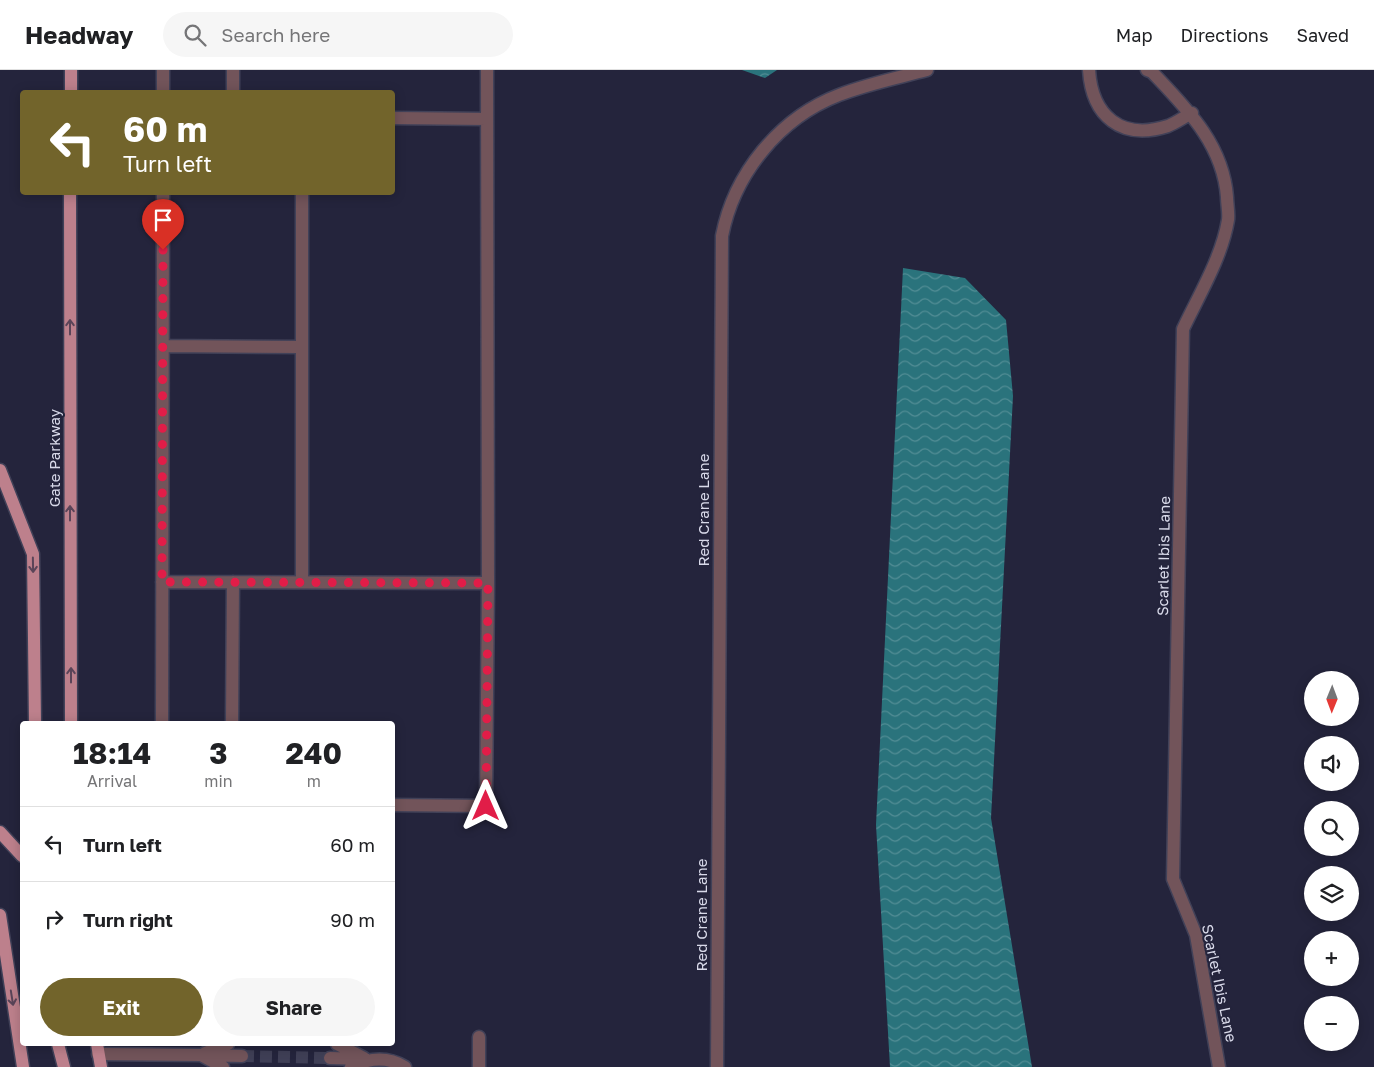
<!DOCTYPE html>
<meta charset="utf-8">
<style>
body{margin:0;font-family:"Golos Text",sans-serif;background:#f6f6f6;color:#202124;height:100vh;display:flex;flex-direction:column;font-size:19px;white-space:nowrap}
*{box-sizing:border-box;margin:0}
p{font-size:16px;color:#757577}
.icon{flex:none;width:28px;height:28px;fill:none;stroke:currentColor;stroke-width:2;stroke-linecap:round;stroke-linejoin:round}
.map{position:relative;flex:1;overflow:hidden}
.panel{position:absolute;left:20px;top:651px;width:375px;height:325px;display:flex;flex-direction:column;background:#fff;border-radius:5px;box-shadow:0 2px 12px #0003}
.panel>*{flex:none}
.banner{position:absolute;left:20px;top:20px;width:375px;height:105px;border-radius:5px;box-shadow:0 2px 12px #0003;background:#72642b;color:#fff;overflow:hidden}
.needle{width:32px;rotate:181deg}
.fabs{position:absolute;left:1304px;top:601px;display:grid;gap:10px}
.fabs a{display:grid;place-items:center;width:55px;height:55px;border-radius:50%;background:#fff;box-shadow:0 2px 12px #0003;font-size:25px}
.pin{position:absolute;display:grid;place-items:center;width:42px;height:42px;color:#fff;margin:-51px -21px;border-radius:50% 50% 50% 0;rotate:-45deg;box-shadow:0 0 5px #0007}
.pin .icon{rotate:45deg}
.me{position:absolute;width:55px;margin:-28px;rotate:0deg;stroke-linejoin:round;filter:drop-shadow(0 0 4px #0008)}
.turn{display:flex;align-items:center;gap:18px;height:105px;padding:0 20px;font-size:22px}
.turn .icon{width:65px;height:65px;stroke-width:2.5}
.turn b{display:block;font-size:35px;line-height:42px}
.eta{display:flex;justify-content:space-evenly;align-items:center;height:85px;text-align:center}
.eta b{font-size:30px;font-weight:700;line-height:35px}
.primary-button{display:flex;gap:10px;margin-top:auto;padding:10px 20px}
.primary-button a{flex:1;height:58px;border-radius:30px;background:#72642b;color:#fff;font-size:20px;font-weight:700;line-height:58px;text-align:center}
.primary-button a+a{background:#f6f6f6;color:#202124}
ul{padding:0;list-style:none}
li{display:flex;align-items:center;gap:15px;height:75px;padding:0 20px;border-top:1px solid #e0e0e0}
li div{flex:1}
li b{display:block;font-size:19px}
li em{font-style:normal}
header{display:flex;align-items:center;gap:30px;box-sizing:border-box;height:70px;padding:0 25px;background:#fff;border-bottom:1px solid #e0e0e0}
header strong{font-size:24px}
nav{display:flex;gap:28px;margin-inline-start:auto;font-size:18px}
.search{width:350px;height:45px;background:#f6f6f6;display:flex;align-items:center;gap:12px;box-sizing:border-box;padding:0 18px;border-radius:28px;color:#757577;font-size:19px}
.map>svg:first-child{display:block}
.water{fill:url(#water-waves)}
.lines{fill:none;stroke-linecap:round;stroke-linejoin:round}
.minor-tunnel{stroke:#3f3f56;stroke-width:12;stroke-dasharray:12 6;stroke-linecap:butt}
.minor-casing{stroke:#414158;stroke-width:15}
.major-casing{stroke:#414158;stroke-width:15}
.minor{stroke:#72545a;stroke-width:12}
.major{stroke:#bd808c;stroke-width:12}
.oneway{stroke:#5a4458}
.route{stroke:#e11d48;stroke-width:9;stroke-dasharray:0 16.2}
.labels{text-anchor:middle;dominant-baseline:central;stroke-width:4;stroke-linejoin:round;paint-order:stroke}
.street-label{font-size:15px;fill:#d8d9e9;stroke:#24243c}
</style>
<header>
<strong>Headway</strong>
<div class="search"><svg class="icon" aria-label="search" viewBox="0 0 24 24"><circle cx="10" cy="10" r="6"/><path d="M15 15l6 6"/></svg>Search here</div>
<nav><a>Map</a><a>Directions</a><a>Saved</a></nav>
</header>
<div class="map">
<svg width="1374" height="997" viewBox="0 0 1374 997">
<defs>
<pattern id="water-waves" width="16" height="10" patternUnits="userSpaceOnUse" patternTransform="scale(1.25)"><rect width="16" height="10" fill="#2a737c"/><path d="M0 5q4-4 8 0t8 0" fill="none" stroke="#528d95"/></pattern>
</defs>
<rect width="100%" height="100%" fill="#24243c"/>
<path class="water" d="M742 0H777L765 8Z
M903 198 965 208 1006 250 1013 326 991 748 1032 997H890L876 755Z"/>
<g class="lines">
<path class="minor-tunnel" d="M242 986 330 988"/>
<g class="minor-casing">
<path id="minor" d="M1089 0C1092 46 1121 71 1168 56 1176 53 1184 47 1192 43
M1147 0 1152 2C1187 39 1223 74 1227 127 1227 134 1229 143 1228 150 1222 187 1199 225 1183 259L1173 809 1196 865 1219 997
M163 22V0
M233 22V0
M392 48 487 49
M163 276 302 277
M162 512 488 513
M302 512V122
M162 654 163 122
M232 654 233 512
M392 735 486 736 488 513 487 0
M479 967V997
M337 974 364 988
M205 983 228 974
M98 984 201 985 223 997
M205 985 242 986
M330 988 364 989
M351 997C369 988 387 986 405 997
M717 997 722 166C734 104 779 48 839 25 867 14 897 8 927 0"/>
</g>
<g class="major-casing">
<path id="major" d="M71 22V0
M70 122 71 654
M0 400 33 484 35 654
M0 762 22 786
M0 845 23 997
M58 974 64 997
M97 974 101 997"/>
</g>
<use href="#minor" class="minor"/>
<use href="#major" class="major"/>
</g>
<defs><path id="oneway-shaft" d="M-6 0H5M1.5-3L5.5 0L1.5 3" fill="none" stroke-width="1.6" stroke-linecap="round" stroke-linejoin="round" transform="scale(1.25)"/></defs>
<g class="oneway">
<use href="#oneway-shaft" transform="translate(70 257) rotate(-90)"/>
<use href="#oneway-shaft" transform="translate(70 443) rotate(-90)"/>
<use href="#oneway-shaft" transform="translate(33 495) rotate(89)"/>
<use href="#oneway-shaft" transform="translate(71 605) rotate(-90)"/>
<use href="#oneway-shaft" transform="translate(12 928) rotate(81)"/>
</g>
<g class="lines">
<path class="route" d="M163 180 162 512 488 513 486 736"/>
</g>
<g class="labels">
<g class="street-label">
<text transform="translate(54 388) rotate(-90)">Gate Parkway</text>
<text transform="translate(703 440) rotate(-90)">Red Crane Lane</text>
<text transform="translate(1163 486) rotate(-89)">Scarlet Ibis Lane</text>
<text transform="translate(701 845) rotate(-90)">Red Crane Lane</text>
<text transform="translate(1220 913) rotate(78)">Scarlet Ibis Lane</text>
</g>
</g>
</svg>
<div class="fabs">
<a><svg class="needle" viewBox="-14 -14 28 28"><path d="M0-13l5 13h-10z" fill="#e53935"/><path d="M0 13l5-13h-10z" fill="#757577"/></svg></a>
<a><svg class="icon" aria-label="sound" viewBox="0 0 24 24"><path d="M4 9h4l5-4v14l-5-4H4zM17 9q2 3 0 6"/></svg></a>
<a><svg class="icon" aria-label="search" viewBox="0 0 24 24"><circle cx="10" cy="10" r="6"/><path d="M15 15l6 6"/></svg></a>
<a><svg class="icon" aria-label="layers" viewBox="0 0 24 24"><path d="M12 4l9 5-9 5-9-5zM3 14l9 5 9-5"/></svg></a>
<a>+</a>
<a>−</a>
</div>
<div class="pin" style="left:163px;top:180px;background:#d93025"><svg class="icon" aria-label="arrive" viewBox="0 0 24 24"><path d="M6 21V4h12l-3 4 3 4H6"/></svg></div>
<svg class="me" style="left:486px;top:736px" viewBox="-20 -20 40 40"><path d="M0-17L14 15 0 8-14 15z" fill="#e11d48" stroke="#fff" stroke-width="4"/></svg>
<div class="banner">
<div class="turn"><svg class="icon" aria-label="left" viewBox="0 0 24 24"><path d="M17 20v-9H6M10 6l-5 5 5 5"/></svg><div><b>60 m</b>Turn left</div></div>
</div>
<section class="panel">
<div class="eta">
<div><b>18:14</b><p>Arrival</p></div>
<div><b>3</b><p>min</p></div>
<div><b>240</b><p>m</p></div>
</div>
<ul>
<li><svg class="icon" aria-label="left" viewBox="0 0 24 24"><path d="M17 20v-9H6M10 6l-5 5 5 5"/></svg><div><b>Turn left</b></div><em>60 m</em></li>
<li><svg class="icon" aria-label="right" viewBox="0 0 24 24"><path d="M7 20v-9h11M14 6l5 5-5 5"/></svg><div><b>Turn right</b></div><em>90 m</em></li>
</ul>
<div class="primary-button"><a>Exit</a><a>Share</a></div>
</section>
</div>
